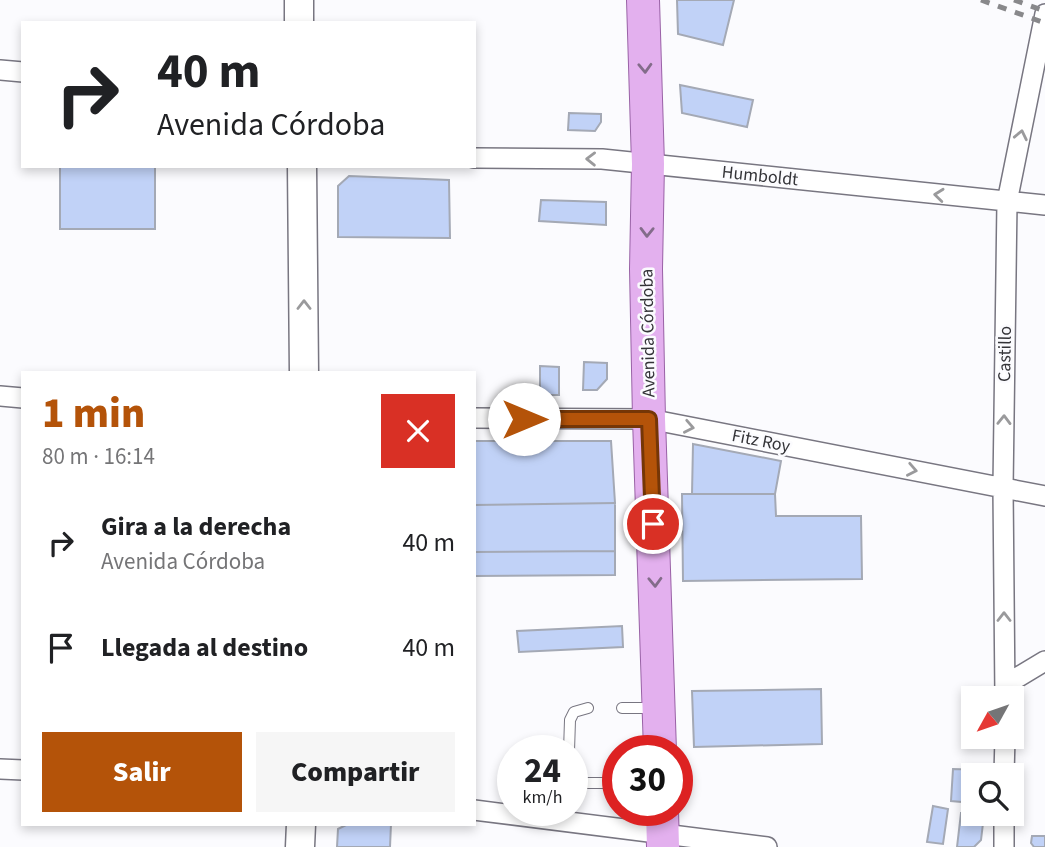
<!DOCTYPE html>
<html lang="es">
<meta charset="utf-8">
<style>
body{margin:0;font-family:"Source Sans 3",sans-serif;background:#f6f6f6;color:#202124;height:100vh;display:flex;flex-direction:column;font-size:26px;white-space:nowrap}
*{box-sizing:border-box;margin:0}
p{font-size:23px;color:#757577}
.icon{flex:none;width:38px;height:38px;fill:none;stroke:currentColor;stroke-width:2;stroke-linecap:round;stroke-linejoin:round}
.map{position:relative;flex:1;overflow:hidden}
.side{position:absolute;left:21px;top:371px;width:455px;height:455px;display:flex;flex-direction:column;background:#fff;border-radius:0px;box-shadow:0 4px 10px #0003}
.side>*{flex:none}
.hud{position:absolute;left:21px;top:21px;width:455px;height:147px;border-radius:0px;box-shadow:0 4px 10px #0003;background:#fff;color:#202124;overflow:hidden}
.needle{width:46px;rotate:230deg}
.fabs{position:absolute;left:961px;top:686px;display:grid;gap:14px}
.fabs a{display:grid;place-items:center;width:63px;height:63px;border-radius:0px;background:#fff;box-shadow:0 4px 10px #0003;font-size:35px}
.speed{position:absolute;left:497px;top:735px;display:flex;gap:14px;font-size:35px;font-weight:700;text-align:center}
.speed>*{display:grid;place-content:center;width:91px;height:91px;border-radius:50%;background:#fff;box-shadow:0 4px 10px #0003;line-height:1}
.speed small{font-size:18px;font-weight:400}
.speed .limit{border:10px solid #d22;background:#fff;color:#111}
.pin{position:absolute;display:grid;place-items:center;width:60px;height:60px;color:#fff;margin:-30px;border:4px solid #fff;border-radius:50%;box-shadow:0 2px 7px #0007}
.me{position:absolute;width:77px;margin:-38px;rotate:90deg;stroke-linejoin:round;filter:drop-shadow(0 0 5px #0008)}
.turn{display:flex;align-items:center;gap:24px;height:147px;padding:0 21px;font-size:32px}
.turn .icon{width:91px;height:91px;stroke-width:2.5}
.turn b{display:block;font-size:49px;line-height:60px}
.round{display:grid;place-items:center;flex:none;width:74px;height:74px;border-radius:0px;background:#f6f6f6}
.headline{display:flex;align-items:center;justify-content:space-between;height:119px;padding:0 21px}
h1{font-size:42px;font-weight:800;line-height:52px;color:#b45309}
.cta{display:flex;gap:14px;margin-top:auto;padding:14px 21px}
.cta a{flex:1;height:80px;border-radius:0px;background:#b45309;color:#fff;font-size:28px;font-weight:800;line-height:80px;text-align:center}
.cta a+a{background:#f6f6f6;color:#202124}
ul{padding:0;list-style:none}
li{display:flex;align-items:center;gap:21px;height:105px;padding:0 21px}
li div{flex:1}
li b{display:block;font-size:26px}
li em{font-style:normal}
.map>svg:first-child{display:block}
.building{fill:#c1d2f7;stroke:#a4a9b5;stroke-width:2}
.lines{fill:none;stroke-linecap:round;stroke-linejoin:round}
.service-casing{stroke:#787681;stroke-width:12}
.minor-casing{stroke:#787681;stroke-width:22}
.secondary-casing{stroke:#787681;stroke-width:31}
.primary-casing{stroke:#9962a6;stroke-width:34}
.service{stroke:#fff;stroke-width:10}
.minor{stroke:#fff;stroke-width:19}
.secondary{stroke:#fff;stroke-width:28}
.primary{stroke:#e3b0ee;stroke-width:32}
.rail{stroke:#88888b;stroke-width:5;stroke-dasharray:9 9;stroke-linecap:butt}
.oneway{stroke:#836c8a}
.oneway2{stroke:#9a9a9c}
.route-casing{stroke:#753606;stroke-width:18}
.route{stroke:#b45309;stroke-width:12}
.labels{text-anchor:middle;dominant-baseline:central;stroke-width:5;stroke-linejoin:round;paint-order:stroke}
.street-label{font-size:18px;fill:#343438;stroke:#fbfbfe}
</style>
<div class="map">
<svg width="1045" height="847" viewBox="0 0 1045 847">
<rect width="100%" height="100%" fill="#fbfbfe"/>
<path class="building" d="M677 0H734L723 45 678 34Z
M680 85 753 100 747 127 682 113Z
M569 113 601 114V122L595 131 568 130Z
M60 166H155V229H60Z
M349 176 449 180 450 238 338 237V186Z
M541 200 606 202V225L539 221Z
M584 362 607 363V379L597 390H583Z
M540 366 559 367V395H540Z
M474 441H611L615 503 474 505Z
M693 444 781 461 775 494H692Z
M682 494H775L776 516H861L862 579 683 581Z
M615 503V551L475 552V505Z
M615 551V575L475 576V552Z
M622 626 623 647 519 652 517 631Z
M821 689 822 744 694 747 692 691Z
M953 769 982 770V775H973V803L951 801Z
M933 806 948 809 943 844 927 842Z
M961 813 984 815 981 840 974 847H957Z
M348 824H391L390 847H337L338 829Z
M1032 836H1045V847H1034L1031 843Z"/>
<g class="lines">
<g class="service-casing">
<path id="service" d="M622 708H655
M569 751 570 720 574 712 588 708
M572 783H618"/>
</g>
<g class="minor-casing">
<path id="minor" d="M0 70 23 72
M474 158 602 159 1045 205
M0 396 23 398
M474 418 649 419 1045 496
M1005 685 1045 661
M1005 698 1003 488 1007 202 1045 14
M0 769 23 770
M1004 775 1005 737
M474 810 767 847
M1004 847V814"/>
</g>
<g class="secondary-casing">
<path id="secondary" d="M299 0V23
M302 166 304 373
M300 847 301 824"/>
</g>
<g class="primary-casing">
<path id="primary" d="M643 0 648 164 646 269 649 419 660 751
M662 810 663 847"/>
</g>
<use href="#service" class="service"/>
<use href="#minor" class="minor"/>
<use href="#secondary" class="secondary"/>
<use href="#primary" class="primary"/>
<path class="rail" d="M981 0 1045 23
M1014 0 1045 11"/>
</g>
<defs><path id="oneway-chevron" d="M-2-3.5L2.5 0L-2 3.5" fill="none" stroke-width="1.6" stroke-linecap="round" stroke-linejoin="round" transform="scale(1.75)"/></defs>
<g class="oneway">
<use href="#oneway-chevron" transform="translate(645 68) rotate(88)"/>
<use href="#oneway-chevron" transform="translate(647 232) rotate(91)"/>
<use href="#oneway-chevron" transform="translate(655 582) rotate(88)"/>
</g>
<g class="oneway2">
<use href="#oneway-chevron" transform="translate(1021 135) rotate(-78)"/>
<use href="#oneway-chevron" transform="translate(591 159) rotate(-179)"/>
<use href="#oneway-chevron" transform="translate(939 195) rotate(-174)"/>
<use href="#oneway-chevron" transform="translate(304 305) rotate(-90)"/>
<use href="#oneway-chevron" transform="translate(1004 420) rotate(-89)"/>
<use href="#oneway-chevron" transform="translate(689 427) rotate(11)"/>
<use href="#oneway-chevron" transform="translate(912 470) rotate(11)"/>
<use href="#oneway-chevron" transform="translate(1004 617) rotate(-90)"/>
</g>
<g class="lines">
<g class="route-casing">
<path id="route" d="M524 419H649L653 524"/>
</g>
<use href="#route" class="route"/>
</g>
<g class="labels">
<g class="street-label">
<text transform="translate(760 176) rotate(6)">Humboldt</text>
<text transform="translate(648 333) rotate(-91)">Avenida Córdoba</text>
<text transform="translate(1005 354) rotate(-89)">Castillo</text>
<text transform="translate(761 441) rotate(11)">Fitz Roy</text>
</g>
</g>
</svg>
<div class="fabs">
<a><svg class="needle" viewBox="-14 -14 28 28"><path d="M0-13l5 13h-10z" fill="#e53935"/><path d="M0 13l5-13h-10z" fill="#757577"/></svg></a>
<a><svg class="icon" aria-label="search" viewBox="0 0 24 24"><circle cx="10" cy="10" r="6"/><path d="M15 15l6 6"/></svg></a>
</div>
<div class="speed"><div>24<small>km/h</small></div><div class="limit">30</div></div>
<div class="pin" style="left:653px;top:524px;background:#d93025"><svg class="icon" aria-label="arrive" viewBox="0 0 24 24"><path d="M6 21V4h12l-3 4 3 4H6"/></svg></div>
<svg class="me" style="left:524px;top:419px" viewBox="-20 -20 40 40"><circle r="19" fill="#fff"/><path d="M0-13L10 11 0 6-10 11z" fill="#b45309"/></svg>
<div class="hud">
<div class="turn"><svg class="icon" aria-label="right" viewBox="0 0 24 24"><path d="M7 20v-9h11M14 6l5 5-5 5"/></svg><div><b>40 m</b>Avenida Córdoba</div></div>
</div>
<section class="side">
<div class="headline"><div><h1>1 min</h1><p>80 m · 16:14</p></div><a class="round" style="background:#d93025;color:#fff"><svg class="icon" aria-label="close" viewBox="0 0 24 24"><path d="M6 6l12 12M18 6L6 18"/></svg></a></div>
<ul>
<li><svg class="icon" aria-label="right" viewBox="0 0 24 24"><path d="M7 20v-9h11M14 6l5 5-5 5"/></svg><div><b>Gira a la derecha</b><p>Avenida Córdoba</p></div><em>40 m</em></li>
<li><svg class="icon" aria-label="arrive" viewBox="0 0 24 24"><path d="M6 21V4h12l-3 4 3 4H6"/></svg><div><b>Llegada al destino</b></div><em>40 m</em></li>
</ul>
<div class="cta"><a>Salir</a><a>Compartir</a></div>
</section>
</div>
